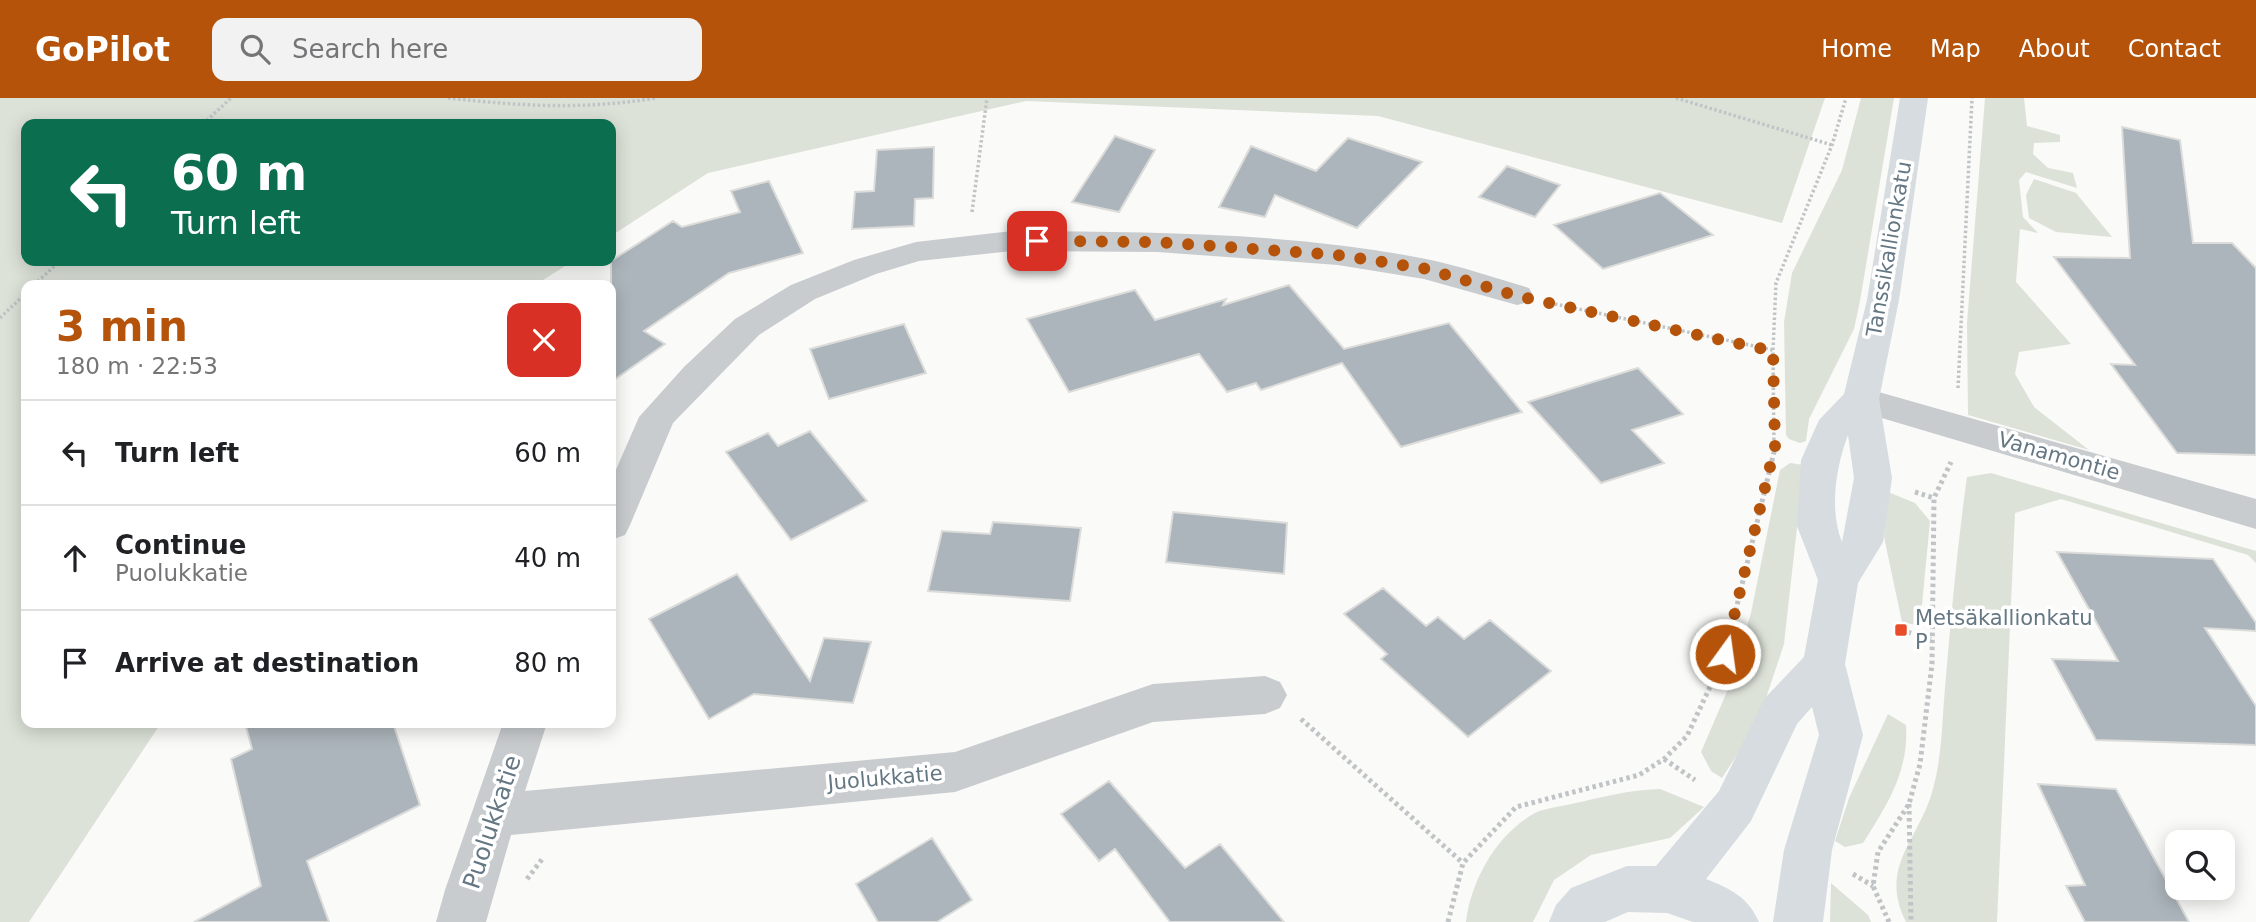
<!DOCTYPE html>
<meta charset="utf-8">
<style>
body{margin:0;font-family:"DejaVu Sans",sans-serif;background:#f2f2f2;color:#202124;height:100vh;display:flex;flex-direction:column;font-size:26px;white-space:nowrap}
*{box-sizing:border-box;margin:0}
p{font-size:23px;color:#757577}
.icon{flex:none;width:38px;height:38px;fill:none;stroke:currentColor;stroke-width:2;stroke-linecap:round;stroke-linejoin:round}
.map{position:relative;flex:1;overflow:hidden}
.drawer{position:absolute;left:21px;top:182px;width:595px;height:448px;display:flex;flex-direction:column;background:#fff;border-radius:14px;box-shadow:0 4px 18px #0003}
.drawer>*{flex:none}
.hud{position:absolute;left:21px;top:21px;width:595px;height:147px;border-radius:14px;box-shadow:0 4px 18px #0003;background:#0b6e4f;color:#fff;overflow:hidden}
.tools{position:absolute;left:2165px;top:732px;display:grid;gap:14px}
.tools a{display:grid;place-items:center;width:70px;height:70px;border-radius:14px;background:#fff;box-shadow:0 4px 18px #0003;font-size:35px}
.pin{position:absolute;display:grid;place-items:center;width:60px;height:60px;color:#fff;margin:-30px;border-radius:14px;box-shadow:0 4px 10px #0006}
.me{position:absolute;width:77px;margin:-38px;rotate:14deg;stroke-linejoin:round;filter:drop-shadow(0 0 5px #0008)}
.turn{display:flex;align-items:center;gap:24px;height:147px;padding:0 35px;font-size:32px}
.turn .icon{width:91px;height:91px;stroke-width:2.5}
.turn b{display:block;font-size:49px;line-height:60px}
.round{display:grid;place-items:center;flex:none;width:74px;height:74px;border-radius:14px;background:#f2f2f2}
.overview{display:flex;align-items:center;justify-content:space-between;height:119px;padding:0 35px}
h1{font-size:42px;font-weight:800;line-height:52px;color:#b45309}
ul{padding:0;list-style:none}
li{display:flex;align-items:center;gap:21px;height:105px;padding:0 35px;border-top:2px solid #e0e0e0}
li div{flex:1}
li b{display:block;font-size:26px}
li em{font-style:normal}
header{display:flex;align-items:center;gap:42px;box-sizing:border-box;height:98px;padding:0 35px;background:#b45309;color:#fff}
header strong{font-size:33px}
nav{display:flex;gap:38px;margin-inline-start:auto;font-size:24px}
.search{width:490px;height:63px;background:#f2f2f2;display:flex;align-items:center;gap:18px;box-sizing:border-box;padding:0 24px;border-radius:14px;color:#757577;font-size:26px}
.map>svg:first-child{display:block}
.green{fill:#dce2d8}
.building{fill:#acb5bb;stroke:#dcdcda;stroke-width:2}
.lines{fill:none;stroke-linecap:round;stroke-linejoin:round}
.path-far1{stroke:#c1c4c6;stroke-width:3.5;stroke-dasharray:2.5 2.5;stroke-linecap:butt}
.path{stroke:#c1c4c6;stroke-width:5;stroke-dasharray:3.5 3.5;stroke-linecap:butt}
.street{fill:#c8cccf;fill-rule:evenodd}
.secondary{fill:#d6dcdf;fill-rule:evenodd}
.route{stroke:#b45309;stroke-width:12;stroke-dasharray:0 21.6}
.poi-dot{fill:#e84c29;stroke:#fff;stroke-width:2.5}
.labels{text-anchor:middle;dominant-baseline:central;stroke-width:7;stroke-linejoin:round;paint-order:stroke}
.street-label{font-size:21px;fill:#647783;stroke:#fff}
.poi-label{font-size:21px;fill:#647783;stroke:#fff;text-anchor:start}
.near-street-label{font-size:24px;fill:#647783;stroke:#fff}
</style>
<header>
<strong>GoPilot</strong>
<div class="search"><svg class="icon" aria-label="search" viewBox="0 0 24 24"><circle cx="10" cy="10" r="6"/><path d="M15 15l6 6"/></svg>Search here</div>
<nav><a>Home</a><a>Map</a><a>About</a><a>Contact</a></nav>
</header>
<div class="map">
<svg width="2256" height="824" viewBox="0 0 2256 824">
<rect width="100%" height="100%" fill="#fafaf8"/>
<path class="green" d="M0 0H1825L1782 125 1378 18 1026 3 708 75 611 138V26H26V163H573L535 187H26V625H161L29 824H0Z
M1861 0H1894L1860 203 1854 231 1809 321 1806 343 1800 345 1789 341 1786 337 1784 224 1792 175 1842 72Z
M1985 0H2024L2027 28 2060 37V44L2034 45 2033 56 2048 70 2073 75 2077 90 2026 74 2019 82 2023 119 2038 135 2020 131 2016 184 2071 246 2019 254 2015 276 2034 309 2089 352 1968 317 1967 225Z
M2034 81 2076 95 2112 139 2056 134 2029 120 2026 97Z
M1790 365 1804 367 1784 546 1766 600 1744 646 1722 680 1711 673 1701 654 1729 589 1751 515 1780 372Z
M1991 375 2256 453V465L2248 457 2061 401 2015 415 1997 824H1906C1878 768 1919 743 1933 691 1942 658 1942 624 1945 590 1951 520 1957 449 1967 379Z
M1888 394 1915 405 1930 423 1920 528 1902 524 1884 439Z
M1888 616 1906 627C1909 674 1887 707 1863 745L1845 749 1835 743 1849 700Z
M1660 691 1704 709 1670 740 1591 757 1554 782 1533 824H1466C1471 782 1497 736 1535 715 1545 710 1560 709 1571 706 1604 699 1627 692 1660 691Z
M1831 785 1868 817 1871 824H1830Z"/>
<path class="building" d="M2122 29 2180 42 2193 145H2232L2256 170V357L2177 355 2111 266 2135 267 2054 159 2130 160Z
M1115 38 1155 52 1119 114 1072 104Z
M1348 40 1422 64 1357 130 1275 97 1265 119 1219 109 1251 48 1316 73Z
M934 49 933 100 915 101 914 128 852 131 855 94 874 93 877 52Z
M1507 68 1560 87 1535 119 1479 99Z
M769 83 803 155 729 175 644 233 665 246 611 284V163L673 123 682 129 740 114 731 93Z
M1660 95 1713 137 1603 171 1554 127Z
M1289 187 1344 251 1449 225 1522 314 1401 349 1342 265 1261 292 1256 285 1227 294 1199 256 1069 294 1027 221 1135 192 1155 222 1226 201 1223 207Z
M904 226 926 275 829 301 810 251Z
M1638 270 1683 316 1632 332 1664 365 1601 385 1528 304Z
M810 333 867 403 791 442 726 354 768 335 778 348Z
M1173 414 1287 425 1284 476 1166 464Z
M993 424 1081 430 1070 503 928 493 942 433 990 436Z
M2057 454 2213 461 2256 525V533L2205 530 2256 608V647L2096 642 2052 561 2118 563Z
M737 476 810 583 824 540 871 544 853 605 754 596 709 621 649 521Z
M1383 490 1426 528 1438 519 1464 541 1490 522 1551 573 1468 639 1381 561 1387 556 1344 516Z
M245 625H393L420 707 307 763 329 824H194L261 788 231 661 252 651Z
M1109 683 1185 770 1220 746 1284 824H1170L1115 751 1099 763 1061 716Z
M2038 686 2116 691 2189 824H2085L2066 788 2085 787Z
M932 740 972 802 937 824H878L856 786Z"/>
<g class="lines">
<path class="path-far1" d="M448 0C521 8 582 12 656 0
M1676 0 1832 47
M203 26 231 0
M972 114 987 0
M34 187 60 163
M1555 206 1773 252
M0 220 26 195
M1958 290 1972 0
M1774 352 1773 252 1776 185 1832 47 1846 0"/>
<path class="path" d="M1915 394 1934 400
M1901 532 1933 542
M1301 621 1463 765
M1664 661 1695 682
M1909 706 1911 824
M1853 776 1873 788
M527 781 543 760
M1448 824 1463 765 1516 709 1639 677 1664 661 1687 638 1725 557 1775 350
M1889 824 1873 788 1878 754 1909 706 1920 666 1932 566 1934 400 1951 364"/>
<path class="street" d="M1012 133C1150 134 1290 134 1426 161 1461 168 1495 180 1529 190L1533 197 1529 204 1517 207 1424 181 1338 167 1157 154 1012 153 919 163 876 176 815 201 759 237 673 325 630 427 625 437 611 442V383L639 319 684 269 735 221 791 187 854 162 916 144Z
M1861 289 2256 401V431L1848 310 1843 301 1848 292Z
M1265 578 1280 584 1287 597 1280 610 1265 616 1153 624 955 694 511 737 486 824H436L445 792 503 625H547L525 693 955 654 1153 586Z"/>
<path class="secondary" d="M1900 0H1928L1899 202 1879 301 1892 380 1883 444 1858 485 1845 566 1863 637 1832 752 1823 824H1773L1784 752 1819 637 1812 609 1797 626 1751 723 1706 781C1731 791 1748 799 1759 824H1693L1667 815 1628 814 1605 824H1549L1556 807 1571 790 1627 768H1656L1719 693 1765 600 1804 559 1818 482 1797 428 1801 362 1819 322 1844 296 1867 202ZM1848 337 1854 380 1842 444C1829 412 1836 368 1848 337Z"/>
</g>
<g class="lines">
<path class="route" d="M1037 143 1157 144 1338 157 1427 171 1517 198 1773 253 1775 348 1725 556"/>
</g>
<rect class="poi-dot" x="1894" y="525" width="14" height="14" rx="3.5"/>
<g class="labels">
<g class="street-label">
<text transform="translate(1889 151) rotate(-80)">Tanssikallionkatu</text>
<text transform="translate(2059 358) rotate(16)">Vanamontie</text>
<text transform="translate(885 680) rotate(-5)">Juolukkatie</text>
</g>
<g class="poi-label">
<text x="1915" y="520">Metsäkallionkatu<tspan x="1915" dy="24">P</tspan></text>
</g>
<g class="near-street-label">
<text transform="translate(492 724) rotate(-72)">Puolukkatie</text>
</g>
</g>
</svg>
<div class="tools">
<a><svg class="icon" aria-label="search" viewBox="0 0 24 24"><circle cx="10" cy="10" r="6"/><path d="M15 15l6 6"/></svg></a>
</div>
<div class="pin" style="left:1037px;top:143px;background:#d93025"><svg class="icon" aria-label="arrive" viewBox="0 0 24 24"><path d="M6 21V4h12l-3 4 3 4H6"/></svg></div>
<svg class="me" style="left:1725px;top:556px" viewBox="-20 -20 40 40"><circle r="17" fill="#b45309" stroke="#fff" stroke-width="3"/><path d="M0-11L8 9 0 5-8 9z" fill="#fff"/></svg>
<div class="hud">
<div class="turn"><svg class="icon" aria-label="left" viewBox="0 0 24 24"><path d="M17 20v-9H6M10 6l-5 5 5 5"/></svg><div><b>60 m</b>Turn left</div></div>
</div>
<section class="drawer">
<div class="overview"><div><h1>3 min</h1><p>180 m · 22:53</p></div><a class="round" style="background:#d93025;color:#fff"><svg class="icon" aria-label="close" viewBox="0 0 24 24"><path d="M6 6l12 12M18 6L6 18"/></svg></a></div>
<ul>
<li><svg class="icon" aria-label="left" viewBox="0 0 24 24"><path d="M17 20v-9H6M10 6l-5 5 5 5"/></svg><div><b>Turn left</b></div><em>60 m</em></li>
<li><svg class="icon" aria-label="ahead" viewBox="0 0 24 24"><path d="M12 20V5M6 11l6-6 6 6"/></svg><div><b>Continue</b><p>Puolukkatie</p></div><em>40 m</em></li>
<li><svg class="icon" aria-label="arrive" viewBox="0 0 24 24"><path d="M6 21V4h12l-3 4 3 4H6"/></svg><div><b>Arrive at destination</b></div><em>80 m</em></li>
</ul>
</section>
</div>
